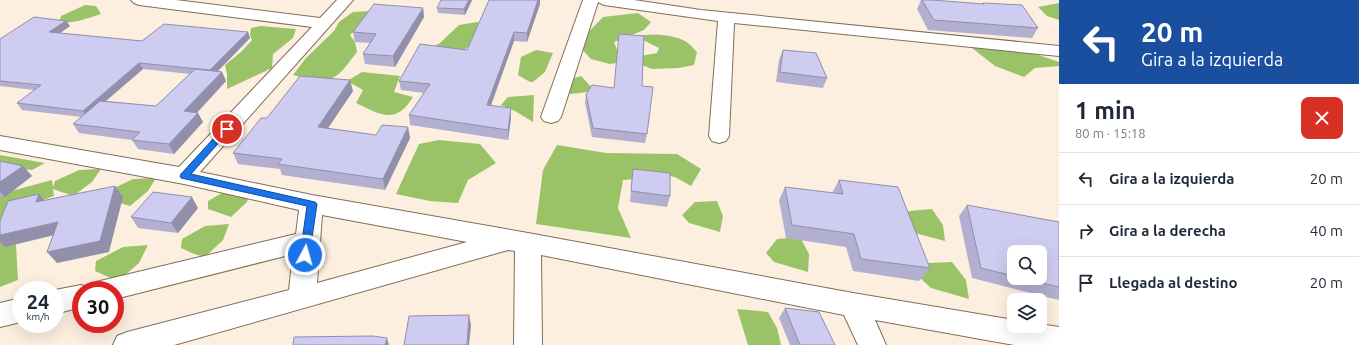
<!DOCTYPE html>
<html lang="es">
<meta charset="utf-8">
<style>
body{margin:0;font-family:Ubuntu,sans-serif;background:#f2f2f3;color:#1f2937;height:100vh;display:flex;flex-direction:column;font-size:15px;white-space:nowrap}
*{box-sizing:border-box;margin:0}
p{font-size:13px;color:#747a83}
.icon{flex:none;width:22px;height:22px;fill:none;stroke:currentColor;stroke-width:2;stroke-linecap:round;stroke-linejoin:round}
.map{position:relative;flex:1;overflow:hidden}
.drawer{display:flex;flex-direction:column;background:#fff;width:300px}
.drawer>*{flex:none}
.hud{background:#1a4fa0;color:#fff;overflow:hidden}
.fabs{position:absolute;left:1007px;top:245px;display:grid;gap:8px}
.fabs a{display:grid;place-items:center;width:40px;height:40px;border-radius:8px;background:#fff;box-shadow:0 4px 16px #0002;font-size:20px}
.speed{position:absolute;left:12px;top:281px;display:flex;gap:8px;font-size:20px;font-weight:700;text-align:center}
.speed>*{display:grid;place-content:center;width:52px;height:52px;border-radius:50%;background:#fff;box-shadow:0 4px 16px #0002;line-height:1}
.speed small{font-size:10px;font-weight:400}
.speed .limit{border:6px solid #d22;background:#fff;color:#111}
.pin{position:absolute;display:grid;place-items:center;width:34px;height:34px;color:#fff;margin:-17px;border:2px solid #fff;border-radius:50%;box-shadow:0 1px 4px #0007}
.me{position:absolute;width:44px;margin:-22px;rotate:6deg;stroke-linejoin:round;filter:drop-shadow(0 0 3px #0008)}
.turn{display:flex;align-items:center;gap:14px;height:84px;padding:0 16px;font-size:18px}
.turn .icon{width:52px;height:52px;stroke-width:2.5}
.turn b{display:block;font-size:28px;line-height:34px}
.round{display:grid;place-items:center;flex:none;width:42px;height:42px;border-radius:8px;background:#f2f2f3}
.summary{display:flex;align-items:center;justify-content:space-between;height:68px;padding:0 16px}
h1{font-size:24px;font-weight:700;line-height:30px}
ul{padding:0;list-style:none}
li{display:flex;align-items:center;gap:12px;height:52px;padding:0 16px;border-top:1px solid #e0e1e3}
li div{flex:1}
li b{display:block;font-size:15px}
li em{font-style:normal}
main{display:flex;flex:1;min-height:0}
.map>svg:first-child{display:block}
.forest{fill:#9ac367}
.lines{fill:none;stroke-linecap:round;stroke-linejoin:round}
.minor-casing{stroke:#826e59;stroke-width:2}
.minor{fill:#fff;fill-rule:evenodd}
.wall{fill:#b2afd0;fill-rule:evenodd}
.shaded-wall{fill:#918fa9}
.building{fill:#cfccf2;stroke:#918fa9}
.route{fill:#1a73e8;stroke:#114b97}
</style>
<main>
<div class="map">
<svg width="1059" height="345" viewBox="0 0 1059 345">
<rect width="100%" height="100%" fill="#fcefe0"/>
<path class="forest" d="M1059 3V20L1047 16 1038 7Z
M85 5 96 6 101 14C86 19 74 23 59 23L61 16Z
M371 11 365 22 350 35 355 42 357 52C352 58 342 73 336 76 322 84 307 79 293 75L306 58 334 31 339 22 353 12Z
M638 13 651 22 644 30 614 42 619 55 635 57 657 53 659 48 637 37C649 32 674 35 685 41 689 43 694 49 697 52L694 65 679 68 652 69 642 65 617 63 610 64 591 59 577 44 603 17Z
M477 22 492 26 462 52 419 54 440 43 459 25Z
M261 26 296 29 293 38 273 54 272 68 227 89V74L225 65 241 52 252 40 250 35 251 28Z
M963 41H998L1059 62V66L1035 68 1024 77 995 66Z
M536 50 553 53 545 72 533 82H530L518 75 521 57Z
M362 72 400 76 394 92 413 97C396 125 381 115 356 103L363 90 347 81Z
M581 76 594 90 581 93 568 94V80Z
M534 95 533 122 515 111 501 105 508 97Z
M439 140 480 144 496 163 468 180 458 203 430 201 396 194 419 144Z
M557 145 606 153 677 154 701 169 691 186 675 177 669 176 623 180 618 208 631 238 536 224 543 170Z
M0 155 45 163 32 170 0 167Z
M101 169 92 182 73 196 53 189 54 196 14 210 18 280 0 287V194L52 180 53 187 55 181 79 170Z
M156 178 148 191 130 206 120 203 110 190 133 179Z
M252 188 247 202 231 217 208 209V201L229 189Z
M717 201 723 216 720 232 689 223 682 215 695 202Z
M932 209 943 225 945 241 911 232 901 224 909 211Z
M229 224 223 240 205 257 194 254 181 248 182 239 205 226Z
M800 237 809 254 808 272 774 262 766 253 777 239Z
M148 245 139 263 118 281 95 271 96 261 123 247Z
M952 262 966 280 969 299 931 288 920 278 928 263Z
M737 309 768 312 777 328 781 345H748Z"/>
<g class="lines">
<g class="minor-casing">
<path id="minor" d="M131 0H176L320 18 337 0H353L200 172 312 195 528 233 853 293 1014 320V326H1040V324L1059 327V345H1014L875 320 886 345H858L844 315 541 255 542 345H514L515 251 508 250 174 345H113L117 336 127 332 289 290 293 254 115 299V290H92L96 282 296 234 299 210 184 184 0 150V136L179 167 312 27 139 5 134 3ZM322 215 467 242 317 283Z
M583 0H634L701 10 1059 46V56L734 23 729 136 726 141 719 143 712 141 709 136 718 21 604 5 598 2 561 117 558 121 551 123 544 121 541 117Z
M81 285 90 288 92 290H81V307L55 314V290Z
M21 298V322L0 327V303Z"/>
</g>
<use href="#minor" class="minor"/>
</g>
<path class="wall" d="M472 0 465 15 438 13 437 8Z
M489 0H540V4L527 42 514 41 491 106 511 108V118L508 140 410 125 409 115 424 93 401 90 399 81 467 50Z
M921 0H932L982 4 983 3 1038 28 1032 38 928 30 917 9Z
M423 8 424 17 395 67 365 64 363 54 370 43 355 42 353 32Z
M66 21 70 26 60 33 142 41 248 32 250 38 218 71 222 72 226 81 197 113 203 122 174 154 138 149 132 140 79 133 73 124 81 117 22 110 17 103 34 90 0 86V39ZM143 69 190 74 156 106 106 101Z
M783 50 827 78 823 88 776 82 779 60Z
M642 86 647 134 645 143 592 137 585 103 586 94 614 88Z
M353 91 328 128 376 135 408 127 410 138 385 190 282 175 280 169 238 164 233 153 267 118Z
M0 161 23 166 32 176 5 197H0Z
M633 169 670 196 667 207 630 202 632 179Z
M839 180 930 268 919 281 853 271 846 247 786 238 779 200 785 187 832 193Z
M967 205 1059 222V300L972 278 959 216ZM1014 252 1040 278H1014Z
M198 208 178 233 138 228 131 217Z
M785 308 835 345H790L779 318Z"/>
<path class="shaded-wall" d="M469 0H472L465 15 464 9Z
M538 0H540V4L527 42V33Z
M423 8 424 17 395 67 393 56Z
M66 21 70 26 53 38 49 32Z
M248 32 250 38 213 76 210 70Z
M514 32V41L487 115V105Z
M139 63 143 69 87 117 83 111Z
M222 72 226 81 189 121 184 111Z
M350 80 353 91 322 137 318 127Z
M511 108V118L508 140V130Z
M198 113 203 122 174 154 169 144Z
M408 127 410 138 385 190 383 179Z
M23 166 32 176 5 197 0 192V182Z
M115 186 123 197 109 252 57 263 47 252Z
M39 194 48 205 36 202Z
M192 197 198 208 178 233 171 223Z
M58 222 67 232 5 247 0 242V235Z
M469 315 471 325 469 345H467Z
M387 338 389 345H385Z"/>
<path class="building" d="M441 0H469L464 9 437 8Z
M489 0H538L527 33 514 32 487 105 511 108 508 130 409 115 430 84 399 81 420 44 467 50Z
M922 0H932L984 4 983 3 1022 5 1038 28 934 20Z
M374 4 423 8 393 56 363 54 376 34 353 32Z
M34 17 66 21 49 32 142 41 164 24 248 32 210 70 139 63 83 111 17 103 41 85 0 81V39Z
M619 34 644 36 642 86 653 87 647 134 593 128 586 94 592 85 614 88Z
M783 50 816 53 827 78 780 72Z
M195 69 222 72 184 111 198 113 169 144 132 140 140 132 73 124 100 101 156 106Z
M300 76 350 80 318 127 376 135 382 125 408 127 383 179 278 164 282 159 233 153 261 118H267Z
M0 161 23 166 0 182Z
M633 169 670 173V196L631 191Z
M839 180 898 187 930 268 861 259 854 234 792 225 785 187 843 194Z
M115 186 100 241 47 252 58 222 0 235V221L8 201 39 194 36 202Z
M153 192 192 197 171 223 131 217Z
M967 205 1059 222V287L1022 278H1040V252H1014V276L981 268Z
M785 308 819 312 835 345H800Z
M469 315 467 345H404L409 316Z
M373 336 387 338 385 345H293L294 337Z"/>
<path class="route" d="M224 127H230L231 129 191 174 315 202 317 204 309 258 305 260 302 258 300 255 307 206 181 178 180 176 181 174Z"/>
</svg>
<div class="fabs">
<a><svg class="icon" aria-label="search" viewBox="0 0 24 24"><circle cx="10" cy="10" r="6"/><path d="M15 15l6 6"/></svg></a>
<a><svg class="icon" aria-label="layers" viewBox="0 0 24 24"><path d="M12 4l9 5-9 5-9-5zM3 14l9 5 9-5"/></svg></a>
</div>
<div class="speed"><div>24<small>km/h</small></div><div class="limit">30</div></div>
<div class="pin" style="left:227px;top:129px;background:#d93025"><svg class="icon" aria-label="arrive" viewBox="0 0 24 24"><path d="M6 21V4h12l-3 4 3 4H6"/></svg></div>
<svg class="me" style="left:305px;top:255px" viewBox="-20 -20 40 40"><circle r="17" fill="#1a73e8" stroke="#fff" stroke-width="3"/><path d="M0-11L8 9 0 5-8 9z" fill="#fff"/></svg>
</div>
<section class="drawer">
<div class="hud">
<div class="turn"><svg class="icon" aria-label="left" viewBox="0 0 24 24"><path d="M17 20v-9H6M10 6l-5 5 5 5"/></svg><div><b>20 m</b>Gira a la izquierda</div></div>
</div>
<div class="summary"><div><h1>1 min</h1><p>80 m · 15:18</p></div><a class="round" style="background:#d93025;color:#fff"><svg class="icon" aria-label="close" viewBox="0 0 24 24"><path d="M6 6l12 12M18 6L6 18"/></svg></a></div>
<ul>
<li><svg class="icon" aria-label="left" viewBox="0 0 24 24"><path d="M17 20v-9H6M10 6l-5 5 5 5"/></svg><div><b>Gira a la izquierda</b></div><em>20 m</em></li>
<li><svg class="icon" aria-label="right" viewBox="0 0 24 24"><path d="M7 20v-9h11M14 6l5 5-5 5"/></svg><div><b>Gira a la derecha</b></div><em>40 m</em></li>
<li><svg class="icon" aria-label="arrive" viewBox="0 0 24 24"><path d="M6 21V4h12l-3 4 3 4H6"/></svg><div><b>Llegada al destino</b></div><em>20 m</em></li>
</ul>
</section>
</main>
